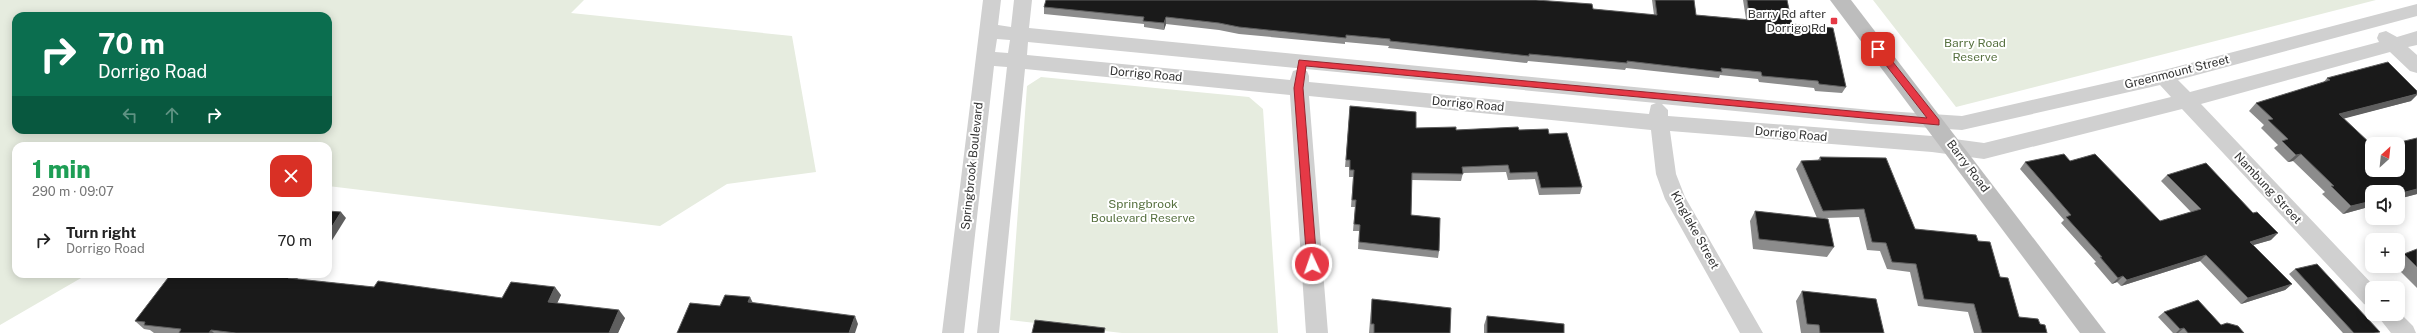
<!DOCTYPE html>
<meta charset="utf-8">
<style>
body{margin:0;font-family:"Public Sans",sans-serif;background:#f6f6f6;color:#222;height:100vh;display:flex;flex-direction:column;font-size:15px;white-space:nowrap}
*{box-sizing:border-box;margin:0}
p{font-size:13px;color:#767676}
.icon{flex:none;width:22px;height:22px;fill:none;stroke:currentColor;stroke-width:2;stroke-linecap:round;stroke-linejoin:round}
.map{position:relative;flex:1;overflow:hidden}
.sheet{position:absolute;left:12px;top:142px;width:320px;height:136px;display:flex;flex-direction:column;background:#fff;border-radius:12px;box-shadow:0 2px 10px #0003}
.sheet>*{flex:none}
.guide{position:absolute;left:12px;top:12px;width:320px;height:122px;border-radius:12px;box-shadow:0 2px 10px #0003;background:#0b6e4f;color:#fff;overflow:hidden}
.needle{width:26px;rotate:27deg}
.controls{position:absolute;left:2365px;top:137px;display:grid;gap:8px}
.controls a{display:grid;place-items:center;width:40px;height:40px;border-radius:8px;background:#fff;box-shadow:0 2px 10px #0003;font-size:20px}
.pin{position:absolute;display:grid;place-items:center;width:34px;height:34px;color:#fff;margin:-17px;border-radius:8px;box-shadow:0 2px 6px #0006}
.me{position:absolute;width:44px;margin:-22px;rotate:357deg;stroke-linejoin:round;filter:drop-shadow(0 0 3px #0008)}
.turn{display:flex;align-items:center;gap:14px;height:84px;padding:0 20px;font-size:18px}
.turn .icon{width:52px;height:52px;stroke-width:2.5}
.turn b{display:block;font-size:28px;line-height:34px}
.lanes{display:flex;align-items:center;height:38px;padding:0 20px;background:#0003;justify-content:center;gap:20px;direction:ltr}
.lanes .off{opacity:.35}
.round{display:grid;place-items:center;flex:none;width:42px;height:42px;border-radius:12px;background:#f6f6f6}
.summary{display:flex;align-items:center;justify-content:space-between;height:68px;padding:0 20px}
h1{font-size:24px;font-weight:800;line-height:30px;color:#1e9e55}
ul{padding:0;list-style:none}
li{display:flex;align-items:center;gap:12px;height:60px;padding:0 20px}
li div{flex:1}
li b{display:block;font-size:15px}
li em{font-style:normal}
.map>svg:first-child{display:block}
.green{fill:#e6ecdf;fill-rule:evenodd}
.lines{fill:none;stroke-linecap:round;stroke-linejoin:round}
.street{fill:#d0d0d0;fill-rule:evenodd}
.secondary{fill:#bdbdbd;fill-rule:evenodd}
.wall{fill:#8c8c8c}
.shaded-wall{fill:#5f5f5f}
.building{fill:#1a1a1a;stroke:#5f5f5f}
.route{fill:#e63946;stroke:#96252e}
.poi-dot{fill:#e63946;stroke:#fff;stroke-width:1.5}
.labels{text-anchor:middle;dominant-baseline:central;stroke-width:4;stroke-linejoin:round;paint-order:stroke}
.poi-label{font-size:12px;fill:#333;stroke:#fff;text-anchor:end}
.park-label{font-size:12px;fill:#56703f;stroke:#fff}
.street-label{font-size:12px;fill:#333;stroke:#fff}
</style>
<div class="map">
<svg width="2417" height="333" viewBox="0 0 2417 333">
<rect width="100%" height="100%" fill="#fff"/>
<path class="green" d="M0 0H584L571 13 792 36 816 172 727 184 660 226 328 186V146H16V274H88L0 325ZM16 16H328V130H16Z
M1873 0H2376L1956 107Z
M1041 77 1249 97 1263 109 1278 333H1122L1010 320 1027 86Z"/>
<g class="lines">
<path class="street" d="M983 0H1001L998 25 1011 27 1014 0H1032L1029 28 1871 110 1962 116 2164 70 2417 4V16L2178 80 2190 92 2379 42 2377 38 2379 33 2386 31 2397 37 2417 31V45L2408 47 2417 55V73L2410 71 2390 52 2201 104 2376 288H2372V307L2364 304 2182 109 1984 159 1932 152 1670 131 1676 174 1685 197 1763 333H1740L1665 199 1656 174 1651 130 1309 96 1328 333H1306L1290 95 1025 69 999 333H977L1007 67 994 66 964 333H942ZM997 39 1010 40 1008 53 995 52ZM1028 42 1656 103 1651 105 1649 114 1309 82V76L1307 71 1300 69 1293 71 1290 80 1027 55ZM2160 85 2171 97 1984 143 1932 136 1668 116V110L1662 104 1871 124 1962 130Z
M2398 311 2413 326 2416 333H2391L2376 314H2398Z"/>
<path class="secondary" d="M1830 0H1851L2106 333H2080Z"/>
</g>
<path class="wall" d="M1652 0H1694L1696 15 1746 19 1743 0H1787L1792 24 1846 87 1842 93 1815 91 1814 88 1759 82 1758 79 1720 75 1719 78 1626 68 1625 70 1528 61 1527 63 1388 48 1389 46 1345 42V44L1239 34 1219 30 1166 24 1164 30 1144 27V24L1044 14V7L1593 9 1654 15Z
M2327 78 2411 101 2344 118 2372 170 2417 138V194L2398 199 2372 192V206L2343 214 2322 194 2325 192 2293 161 2288 162 2274 148 2278 145 2261 128 2264 125 2249 111 2256 103 2323 83Z
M1350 106 1416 128 1456 130H1519L1549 134 1582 187 1580 194 1539 195 1535 179 1508 180 1506 172 1463 173 1461 181 1412 180 1411 215 1439 251 1438 258 1358 249 1359 231H1353L1355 207H1351L1353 177H1349V167H1345Z
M1820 157 1915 229 1978 241 2000 277 2019 317 2040 324 2047 333H1974L1968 312 1918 306 1910 272 1887 269 1880 251 1867 250 1859 217 1825 218 1834 247 1827 257 1753 249 1750 221 1755 211 1817 218 1796 169 1801 161 1818 160Z
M2070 161 2160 221 2191 212 2161 181 2167 175 2271 240 2253 245 2292 284 2285 290 2241 304 2200 261 2121 286 2117 282 2112 284 2094 263 2096 262 2061 223 2064 220 2020 169 2025 162Z
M2417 249V288L2395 266H2398V258L2404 254Z
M2295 269 2378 333H2343L2289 274Z
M171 274H293L298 279 374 287 502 298 561 295 557 303 625 318 618 333H154L150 330 144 329 135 321Z
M1802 291 1884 333H1801L1796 301Z
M1372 299 1450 333H1369L1371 308Z
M2164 312 2221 325 2244 333H2173L2158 317Z
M1487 316 1564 333H1484V325Z"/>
<path class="shaded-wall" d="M1166 17V24L1164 30V23Z
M2417 94V95L2411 101 2331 122 2339 114Z
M2301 154 2293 161 2288 162 2296 155Z
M2417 189V194L2398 199V194Z
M2372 201V206L2343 214 2351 206Z
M341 212 346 218 331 242 328 239V233Z
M2278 233 2271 240 2243 248 2250 242Z
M2206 255 2200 261 2121 286 2127 280Z
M291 274H293L300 281 288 278Z
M2123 276 2117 282 2112 284 2118 278Z
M2292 284 2285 290 2241 304 2248 298Z
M555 287 561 295 554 310 548 302Z
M750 297 754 305 748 302Z
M619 310 625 318 618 333H609Z
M855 316 858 324 855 333H849Z
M2184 328 2178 333H2176L2180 329Z
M211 330 214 333H209Z"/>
<path class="building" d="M1046 0H1536L1592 4 1593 9 1657 15 1655 0H1694L1696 15 1750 20 1747 0H1787L1792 24 1833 28 1846 87 1819 84 1818 81 1762 76 1761 72 1721 68 1722 72 1627 61V63L1529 54V56L1390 41V39L1346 35V38L1239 27 1219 23 1166 17 1164 23 1143 21 1144 17 1044 7Z
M2388 62 2417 91V94L2339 114 2372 145V170H2398V144H2392L2417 138V189L2398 194V192H2372V201L2351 206 2331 186H2334L2301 154 2296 155 2282 141 2288 139 2268 120 2273 119 2256 103 2330 80 2327 78Z
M1350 106 1416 112V128L1456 127V130L1518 127 1519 130 1548 129 1549 134 1567 133 1582 187 1541 188 1537 172 1510 173 1508 165 1462 167 1463 174 1412 173 1411 215 1440 218 1439 251 1359 242 1360 225 1354 224 1356 200H1352L1354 170H1350V160H1346Z
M2064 154 2070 161 2095 154 2160 221 2201 209 2167 175 2206 163 2253 213 2257 212 2278 233 2250 242 2292 284 2248 298 2206 255 2127 280 2123 276 2118 278 2100 257H2102L2066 217 2071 215 2025 162Z
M1820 157 1886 158 1915 229 1976 235 1978 241 1990 242 2000 277 2008 278 2019 317 2038 319 2040 324 2045 325 2047 333H1982L1974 304 1924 299 1916 264 1892 262 1886 243 1872 242 1864 209 1823 211 1801 161 1821 160Z
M328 211 341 212 328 233Z
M1755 211 1828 219 1834 247 1759 239Z
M2417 249V267L2404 254Z
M2317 264 2380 332 2374 333H2354L2295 269Z
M171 274H291L288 278 374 287 378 281 502 298 511 282 555 287 548 302 619 310 609 333H236L211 330 209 333H179L181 329 144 325 145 322 135 321Z
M1802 291 1876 299 1884 333H1820L1819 325 1807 324Z
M725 295 750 297 748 302 855 316 849 333H677L690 303 720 306Z
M1372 299 1451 308 1450 333H1374V324H1371Z
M2198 300 2221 325 2227 323 2238 326 2244 333H2188L2184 328 2180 329 2164 312Z
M1487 316 1564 324V333H1487Z
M1035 320 1105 328 1104 333H1032Z"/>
<path class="route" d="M1878 46 1881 47 1939 120V125L1306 66 1303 88 1317 264 1312 268 1307 264 1294 88 1299 60 1927 118 1875 51 1874 49Z"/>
<rect class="poi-dot" x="1830" y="17" width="8" height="8" rx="2"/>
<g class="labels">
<g class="poi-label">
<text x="1826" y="14">Barry Rd after<tspan x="1826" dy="14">Dorrigo Rd</tspan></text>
</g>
<g class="park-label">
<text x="1975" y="43">Barry Road<tspan x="1975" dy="14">Reserve</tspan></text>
<text x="1143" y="204">Springbrook<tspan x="1143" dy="14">Boulevard Reserve</tspan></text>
</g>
<g class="street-label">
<text transform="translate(2177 72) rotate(-14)">Greenmount Street</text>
<text transform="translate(1146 74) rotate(5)">Dorrigo Road</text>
<text transform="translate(1468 104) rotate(5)">Dorrigo Road</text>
<text transform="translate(1791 134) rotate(5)">Dorrigo Road</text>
<text transform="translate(972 166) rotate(-84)">Springbrook Boulevard</text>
<text transform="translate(1968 166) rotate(53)">Barry Road</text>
<text transform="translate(2268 188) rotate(47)">Nambung Street</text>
<text transform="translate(1695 230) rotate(61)">Kinglake Street</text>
</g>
</g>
</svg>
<div class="controls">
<a><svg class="needle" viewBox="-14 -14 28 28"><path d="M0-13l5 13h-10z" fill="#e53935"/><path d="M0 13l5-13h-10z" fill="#767676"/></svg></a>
<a><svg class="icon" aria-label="sound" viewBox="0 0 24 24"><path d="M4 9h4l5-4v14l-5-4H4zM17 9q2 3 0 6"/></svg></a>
<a>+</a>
<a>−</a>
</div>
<div class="pin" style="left:1878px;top:49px;background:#d93025"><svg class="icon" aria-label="arrive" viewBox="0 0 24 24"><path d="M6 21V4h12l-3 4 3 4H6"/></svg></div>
<svg class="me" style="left:1312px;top:264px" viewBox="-20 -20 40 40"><circle r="17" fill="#e63946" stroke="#fff" stroke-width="3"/><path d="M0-11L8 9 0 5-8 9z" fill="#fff"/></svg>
<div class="guide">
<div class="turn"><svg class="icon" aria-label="right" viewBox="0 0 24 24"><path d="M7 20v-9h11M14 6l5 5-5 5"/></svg><div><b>70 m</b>Dorrigo Road</div></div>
<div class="lanes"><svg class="icon off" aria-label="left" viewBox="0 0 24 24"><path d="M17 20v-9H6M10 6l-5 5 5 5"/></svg><svg class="icon off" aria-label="ahead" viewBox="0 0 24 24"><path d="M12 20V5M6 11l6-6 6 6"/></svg><svg class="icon" aria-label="right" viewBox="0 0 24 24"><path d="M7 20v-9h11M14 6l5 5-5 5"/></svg></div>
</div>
<section class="sheet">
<div class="summary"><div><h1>1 min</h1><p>290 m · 09:07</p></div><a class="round" style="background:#d93025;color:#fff"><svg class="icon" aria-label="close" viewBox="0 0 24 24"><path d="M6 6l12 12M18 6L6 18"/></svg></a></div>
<ul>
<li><svg class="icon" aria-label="right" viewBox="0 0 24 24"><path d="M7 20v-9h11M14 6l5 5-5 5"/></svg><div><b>Turn right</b><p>Dorrigo Road</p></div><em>70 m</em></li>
</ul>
</section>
</div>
